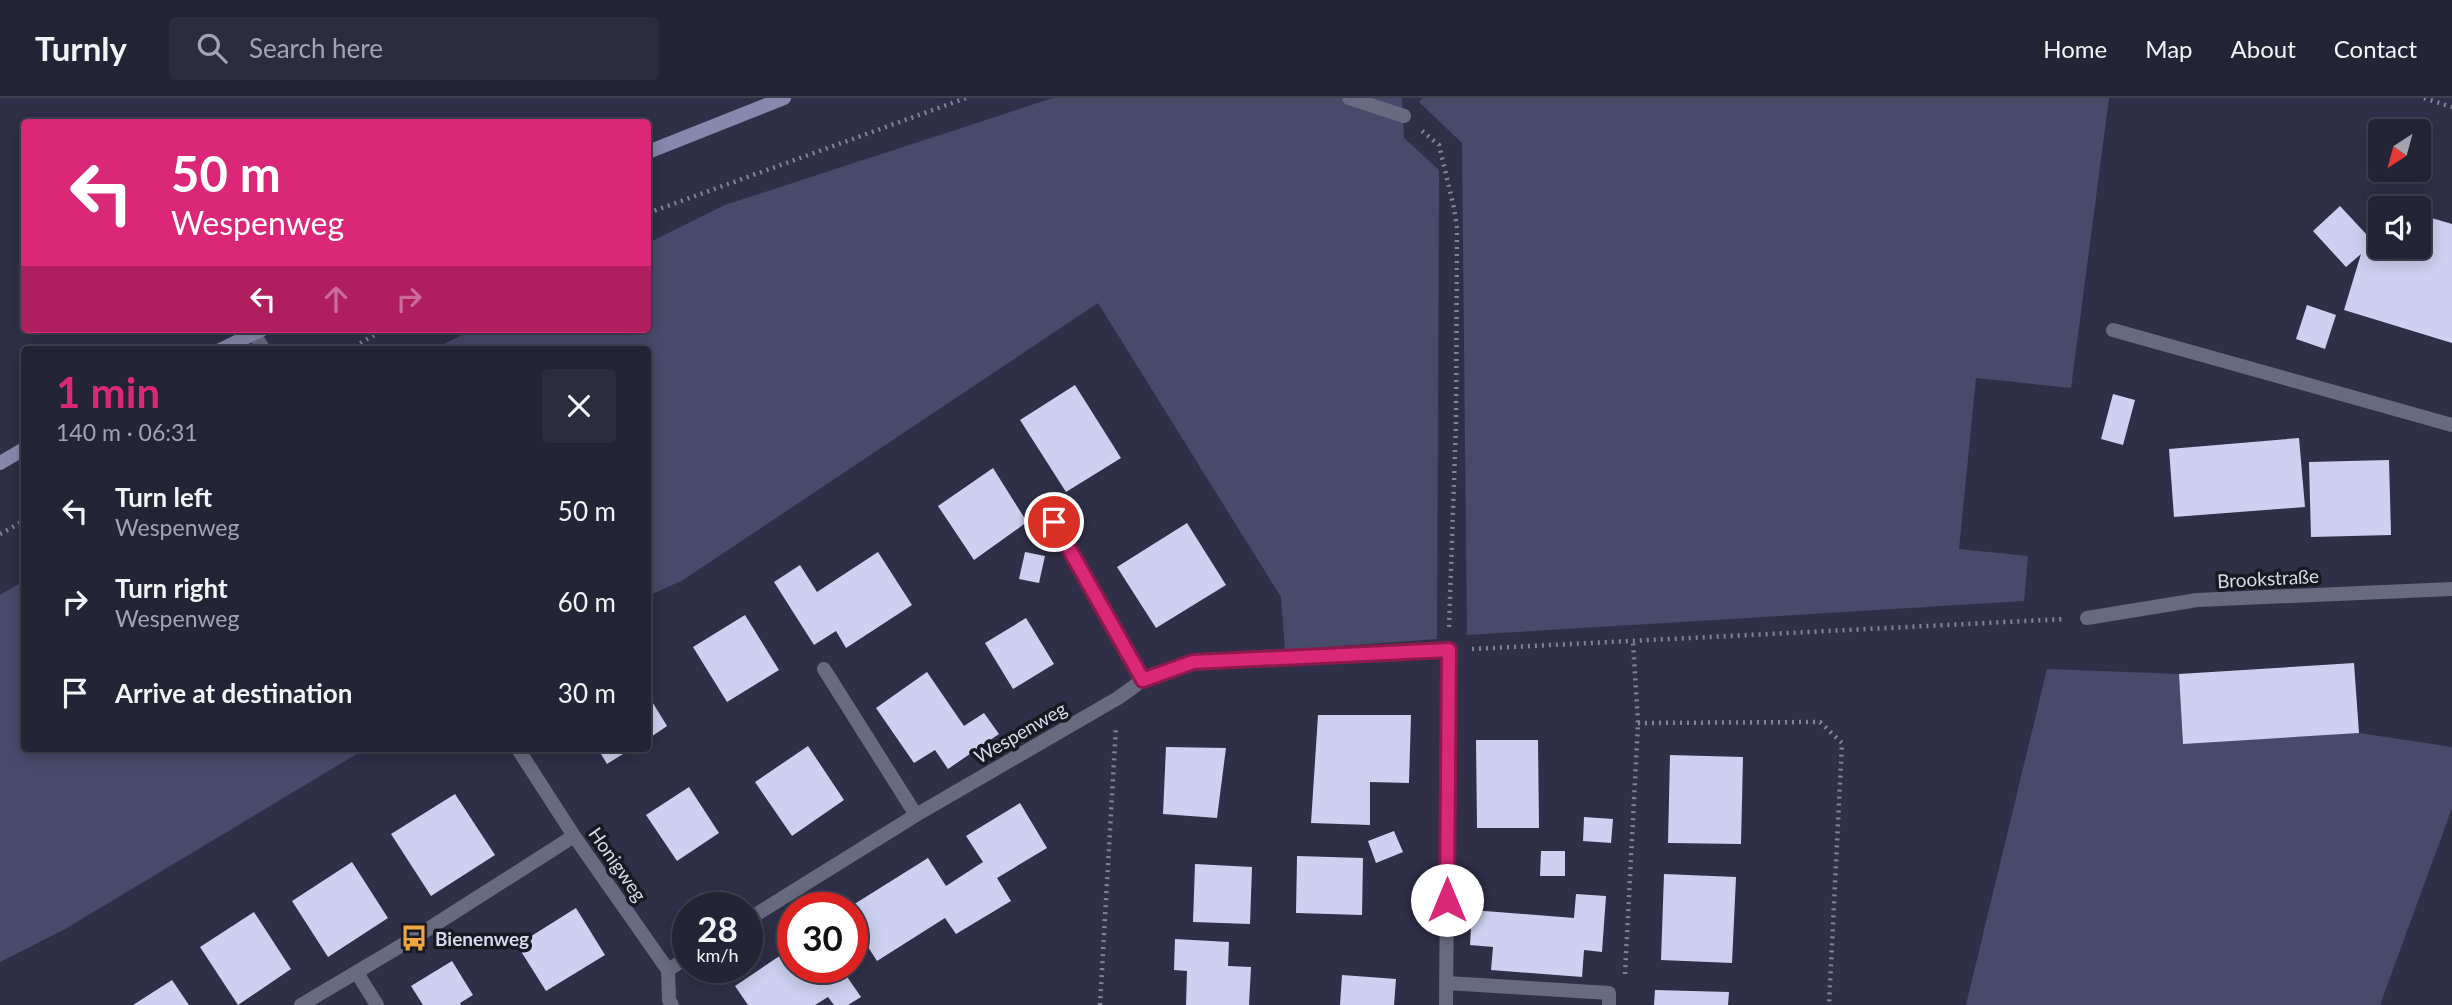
<!DOCTYPE html>
<meta charset="utf-8">
<style>
body{margin:0;font-family:Lato,sans-serif;background:#2b2c3e;color:#f1f3f6;height:100vh;display:flex;flex-direction:column;font-size:26px;white-space:nowrap}
*{box-sizing:border-box;margin:0}
p{font-size:23px;color:#a3a4ad}
.icon{flex:none;width:38px;height:38px;fill:none;stroke:currentColor;stroke-width:2;stroke-linecap:round;stroke-linejoin:round}
.map{position:relative;flex:1;overflow:hidden}
.side{position:absolute;left:21px;top:248px;width:630px;height:406px;display:flex;flex-direction:column;background:#232436;border-radius:7px;box-shadow:0 4px 18px #0003,0 0 0 2px #404151}
.side>*{flex:none}
.guide{position:absolute;left:21px;top:21px;width:630px;height:214px;border-radius:7px;box-shadow:0 4px 18px #0003,0 0 0 2px #404151;background:#db2777;color:#fff;overflow:hidden}
.needle{width:46px;rotate:216deg}
.controls{position:absolute;left:2368px;top:21px;display:grid;gap:14px}
.controls a{display:grid;place-items:center;width:63px;height:63px;border-radius:7px;background:#232436;box-shadow:0 4px 18px #0003,0 0 0 2px #404151;font-size:35px}
.speed{position:absolute;left:672px;top:794px;display:flex;gap:14px;font-size:35px;font-weight:700;text-align:center}
.speed>*{display:grid;place-content:center;width:91px;height:91px;border-radius:50%;background:#232436;box-shadow:0 4px 18px #0003,0 0 0 2px #404151;line-height:1}
.speed small{font-size:18px;font-weight:400}
.speed .limit{border:10px solid #d22;background:#fff;color:#111}
.pin{position:absolute;display:grid;place-items:center;width:60px;height:60px;color:#fff;margin:-30px;border:4px solid #fff;border-radius:50%;box-shadow:0 2px 7px #0007}
.me{position:absolute;width:77px;margin:-38px;rotate:0deg;stroke-linejoin:round;filter:drop-shadow(0 0 5px #0008)}
.turn{display:flex;align-items:center;gap:24px;height:147px;padding:0 35px;font-size:32px}
.turn .icon{width:91px;height:91px;stroke-width:2.5}
.turn b{display:block;font-size:49px;line-height:60px}
.lanes{display:flex;align-items:center;height:66px;padding:0 35px;background:#0003;justify-content:center;gap:35px;direction:ltr}
.lanes .off{opacity:.35}
.round{display:grid;place-items:center;flex:none;width:74px;height:74px;border-radius:7px;background:#2b2c3e}
.head{display:flex;align-items:center;justify-content:space-between;height:119px;padding:0 35px}
h1{font-size:42px;font-weight:700;line-height:52px;color:#db2777}
ul{padding:0;list-style:none}
li{display:flex;align-items:center;gap:21px;height:91px;padding:0 35px}
li div{flex:1}
li b{display:block;font-size:26px}
li em{font-style:normal}
header{display:flex;align-items:center;gap:42px;box-sizing:border-box;height:98px;padding:0 35px;background:#232436;border-bottom:2px solid #404151}
header strong{font-size:33px}
nav{display:flex;gap:38px;margin-inline-start:auto;font-size:24px}
.search{width:490px;height:63px;background:#2b2c3e;display:flex;align-items:center;gap:18px;box-sizing:border-box;padding:0 24px;border-radius:7px;color:#a3a4ad;font-size:26px}
.map>svg:first-child{display:block}
.green{fill:#484a6a}
.building{fill:#cdd0ef}
.lines{fill:none;stroke-linecap:round;stroke-linejoin:round}
.path{stroke:#828397;stroke-width:4.5;stroke-dasharray:2 5;stroke-linecap:butt}
.lane{stroke:#686a80;stroke-width:14}
.street{stroke:#686a80;stroke-width:14}
.secondary{stroke:#8689ab;stroke-width:14}
.route-casing{stroke:#8e194d;stroke-width:18}
.route{stroke:#db2777;stroke-width:12}
.labels{text-anchor:middle;dominant-baseline:central;stroke-width:7;stroke-linejoin:round;paint-order:stroke}
.street-label{font-size:19px;fill:#d8dae9;stroke:#191924}
.poi-label{font-size:19px;font-weight:bold;fill:#d8dae9;stroke:#191924;text-anchor:start}
</style>
<header>
<strong>Turnly</strong>
<div class="search"><svg class="icon" aria-label="search" viewBox="0 0 24 24"><circle cx="10" cy="10" r="6"/><path d="M15 15l6 6"/></svg>Search here</div>
<nav><a>Home</a><a>Map</a><a>About</a><a>Contact</a></nav>
</header>
<div class="map">
<svg width="2452" height="907" viewBox="0 0 2452 907">
<rect width="100%" height="100%" fill="#2f3048"/>
<path class="green" d="M1053 0H1402L1404 40 1439 72 1437 541 1285 552 1281 499 1098 205 683 482 648 498V252H432L474 231H648V145L725 107Z
M1423 0H2109L2071 290 1976 280 1959 451 2028 458 2024 503 1467 537 1462 45 1419 4Z
M24 483V651H365L65 831 0 864V497Z
M2047 571 2179 576 2183 645 2359 635 2452 649V710L2380 907H1966Z"/>
<path class="building" d="M2377 104 2396 110H2380V149H2418V116L2452 126V245L2344 212 2361 156 2346 169 2313 133 2340 108 2367 137Z
M2307 207 2336 217 2325 251 2296 241Z
M1075 287 1121 360 1066 394 1020 322Z
M2113 296 2135 302 2123 347 2101 341Z
M2299 340 2305 409 2174 419 2169 351Z
M2389 362 2391 437 2311 439 2309 364Z
M993 370 1027 424 974 462 938 408Z
M1187 425 1226 487 1156 530 1117 469Z
M878 454 912 507 846 550 836 533 814 547 774 484 800 467 817 494Z
M1025 454 1045 458 1039 485 1019 481Z
M745 517 779 572 727 604 693 549Z
M1026 520 1054 566 1013 591 985 545Z
M2354 565 2359 635 2183 646 2179 576Z
M927 574 964 628 984 615 999 636 948 671 935 652 914 665 876 610Z
M648 597 667 628 648 641Z
M1318 617H1411L1409 685 1370 684V727L1311 725Z
M1476 642H1538L1539 730H1477Z
M808 648 844 702 792 738 755 684Z
M1166 649 1226 650 1217 720 1163 716Z
M598 651H631L607 666Z
M1670 657 1743 659 1741 746 1668 745Z
M689 689 719 735 677 763 646 717Z
M455 696 495 757 431 798 391 736Z
M1020 705 1047 750 997 780 1011 803 956 836 945 820 877 863 852 824V810H848L928 760 946 788 983 764 966 738Z
M1584 719 1613 721 1611 745 1583 743Z
M1394 733 1403 754 1376 765 1368 743Z
M1541 753H1565V778H1540Z
M1297 758 1363 760 1362 817 1296 815Z
M352 764 388 820 328 859 292 803Z
M1195 766 1252 769 1250 826 1193 824Z
M1664 776 1736 779 1732 865 1661 862Z
M1576 796 1606 798 1602 854 1584 852 1582 879 1491 872 1493 849 1470 847 1472 812 1574 820Z
M576 810 605 857 546 893 517 847Z
M254 814 291 871 238 907 200 849Z
M1175 841 1229 844 1228 868 1251 869 1249 907H1186L1187 873 1174 872Z
M793 849V870H808L810 873 814 870H841L861 899 848 907H834L828 899 815 907H748L735 888Z
M452 863 473 897 460 905 461 907H423L411 888Z
M1342 877 1396 881 1394 907H1340Z
M172 882 189 907H133Z
M1655 892 1729 894 1728 907H1654Z"/>
<g class="lines">
<path class="path" d="M2424 0 2452 9
M1422 33 1439 47 1454 110 1457 130 1456 326 1449 529
M648 115 966 0
M348 252 385 231
M0 436 24 423
M1472 551 2065 521
M1638 625 1820 624 1842 645 1829 907
M1625 876 1638 625 1633 544
M1100 907 1116 628"/>
<path class="lane" d="M1349 0 1404 18
M2113 232 2452 327
M1053 424 1143 582
M824 571 916 717
M357 875 377 907"/>
<path class="street" d="M254 235 264 252
M2087 520 2197 502 2452 491
M518 651 574 738 668 872 669 902 672 907
M747 822 916 717 1118 600 1143 582 1193 564 1449 552 1446 907
M668 872 688 859
M1447 885 1609 895V907
M301 907 414 840 574 738"/>
<path class="secondary" d="M648 54 784 0
M220 252 263 231
M0 365 24 351"/>
</g>
<g class="lines">
<g class="route-casing">
<path id="route" d="M1054 424 1143 582 1193 564 1449 552 1447 802"/>
</g>
<use href="#route" class="route"/>
</g>
<defs>
<g id="bus-bare" transform="scale(2.1)"><path d="M-5-6H5V4H4V6H2V4H-2V6H-4V4H-5ZM-3.5-4V0h7V-4ZM-3.5 1.2v1.5H-2V1.2ZM2 1.2v1.5H3.5V1.2Z" fill="#f1a63f" stroke="#191924" stroke-width="2.5" paint-order="stroke"/></g>
</defs>
<g fill-rule="evenodd">
<use href="#bus-bare" x="414" y="840"/>
</g>
<g class="labels">
<g class="street-label">
<text transform="translate(2268 480) rotate(-3)">Brookstraße</text>
<text transform="translate(1020 634) rotate(-30)">Wespenweg</text>
<text transform="translate(618 766) rotate(55)">Honigweg</text>
</g>
<g class="poi-label">
<text x="435" y="840">Bienenweg</text>
</g>
</g>
</svg>
<div class="controls">
<a><svg class="needle" viewBox="-14 -14 28 28"><path d="M0-13l5 13h-10z" fill="#e53935"/><path d="M0 13l5-13h-10z" fill="#a3a4ad"/></svg></a>
<a><svg class="icon" aria-label="sound" viewBox="0 0 24 24"><path d="M4 9h4l5-4v14l-5-4H4zM17 9q2 3 0 6"/></svg></a>
</div>
<div class="speed"><div>28<small>km/h</small></div><div class="limit">30</div></div>
<div class="pin" style="left:1054px;top:424px;background:#d93025"><svg class="icon" aria-label="arrive" viewBox="0 0 24 24"><path d="M6 21V4h12l-3 4 3 4H6"/></svg></div>
<svg class="me" style="left:1447px;top:802px" viewBox="-20 -20 40 40"><circle r="19" fill="#fff"/><path d="M0-13L10 11 0 6-10 11z" fill="#db2777"/></svg>
<div class="guide">
<div class="turn"><svg class="icon" aria-label="left" viewBox="0 0 24 24"><path d="M17 20v-9H6M10 6l-5 5 5 5"/></svg><div><b>50 m</b>Wespenweg</div></div>
<div class="lanes"><svg class="icon" aria-label="left" viewBox="0 0 24 24"><path d="M17 20v-9H6M10 6l-5 5 5 5"/></svg><svg class="icon off" aria-label="ahead" viewBox="0 0 24 24"><path d="M12 20V5M6 11l6-6 6 6"/></svg><svg class="icon off" aria-label="right" viewBox="0 0 24 24"><path d="M7 20v-9h11M14 6l5 5-5 5"/></svg></div>
</div>
<section class="side">
<div class="head"><div><h1>1 min</h1><p>140 m · 06:31</p></div><a class="round"><svg class="icon" aria-label="close" viewBox="0 0 24 24"><path d="M6 6l12 12M18 6L6 18"/></svg></a></div>
<ul>
<li><svg class="icon" aria-label="left" viewBox="0 0 24 24"><path d="M17 20v-9H6M10 6l-5 5 5 5"/></svg><div><b>Turn left</b><p>Wespenweg</p></div><em>50 m</em></li>
<li><svg class="icon" aria-label="right" viewBox="0 0 24 24"><path d="M7 20v-9h11M14 6l5 5-5 5"/></svg><div><b>Turn right</b><p>Wespenweg</p></div><em>60 m</em></li>
<li><svg class="icon" aria-label="arrive" viewBox="0 0 24 24"><path d="M6 21V4h12l-3 4 3 4H6"/></svg><div><b>Arrive at destination</b></div><em>30 m</em></li>
</ul>
</section>
</div>
